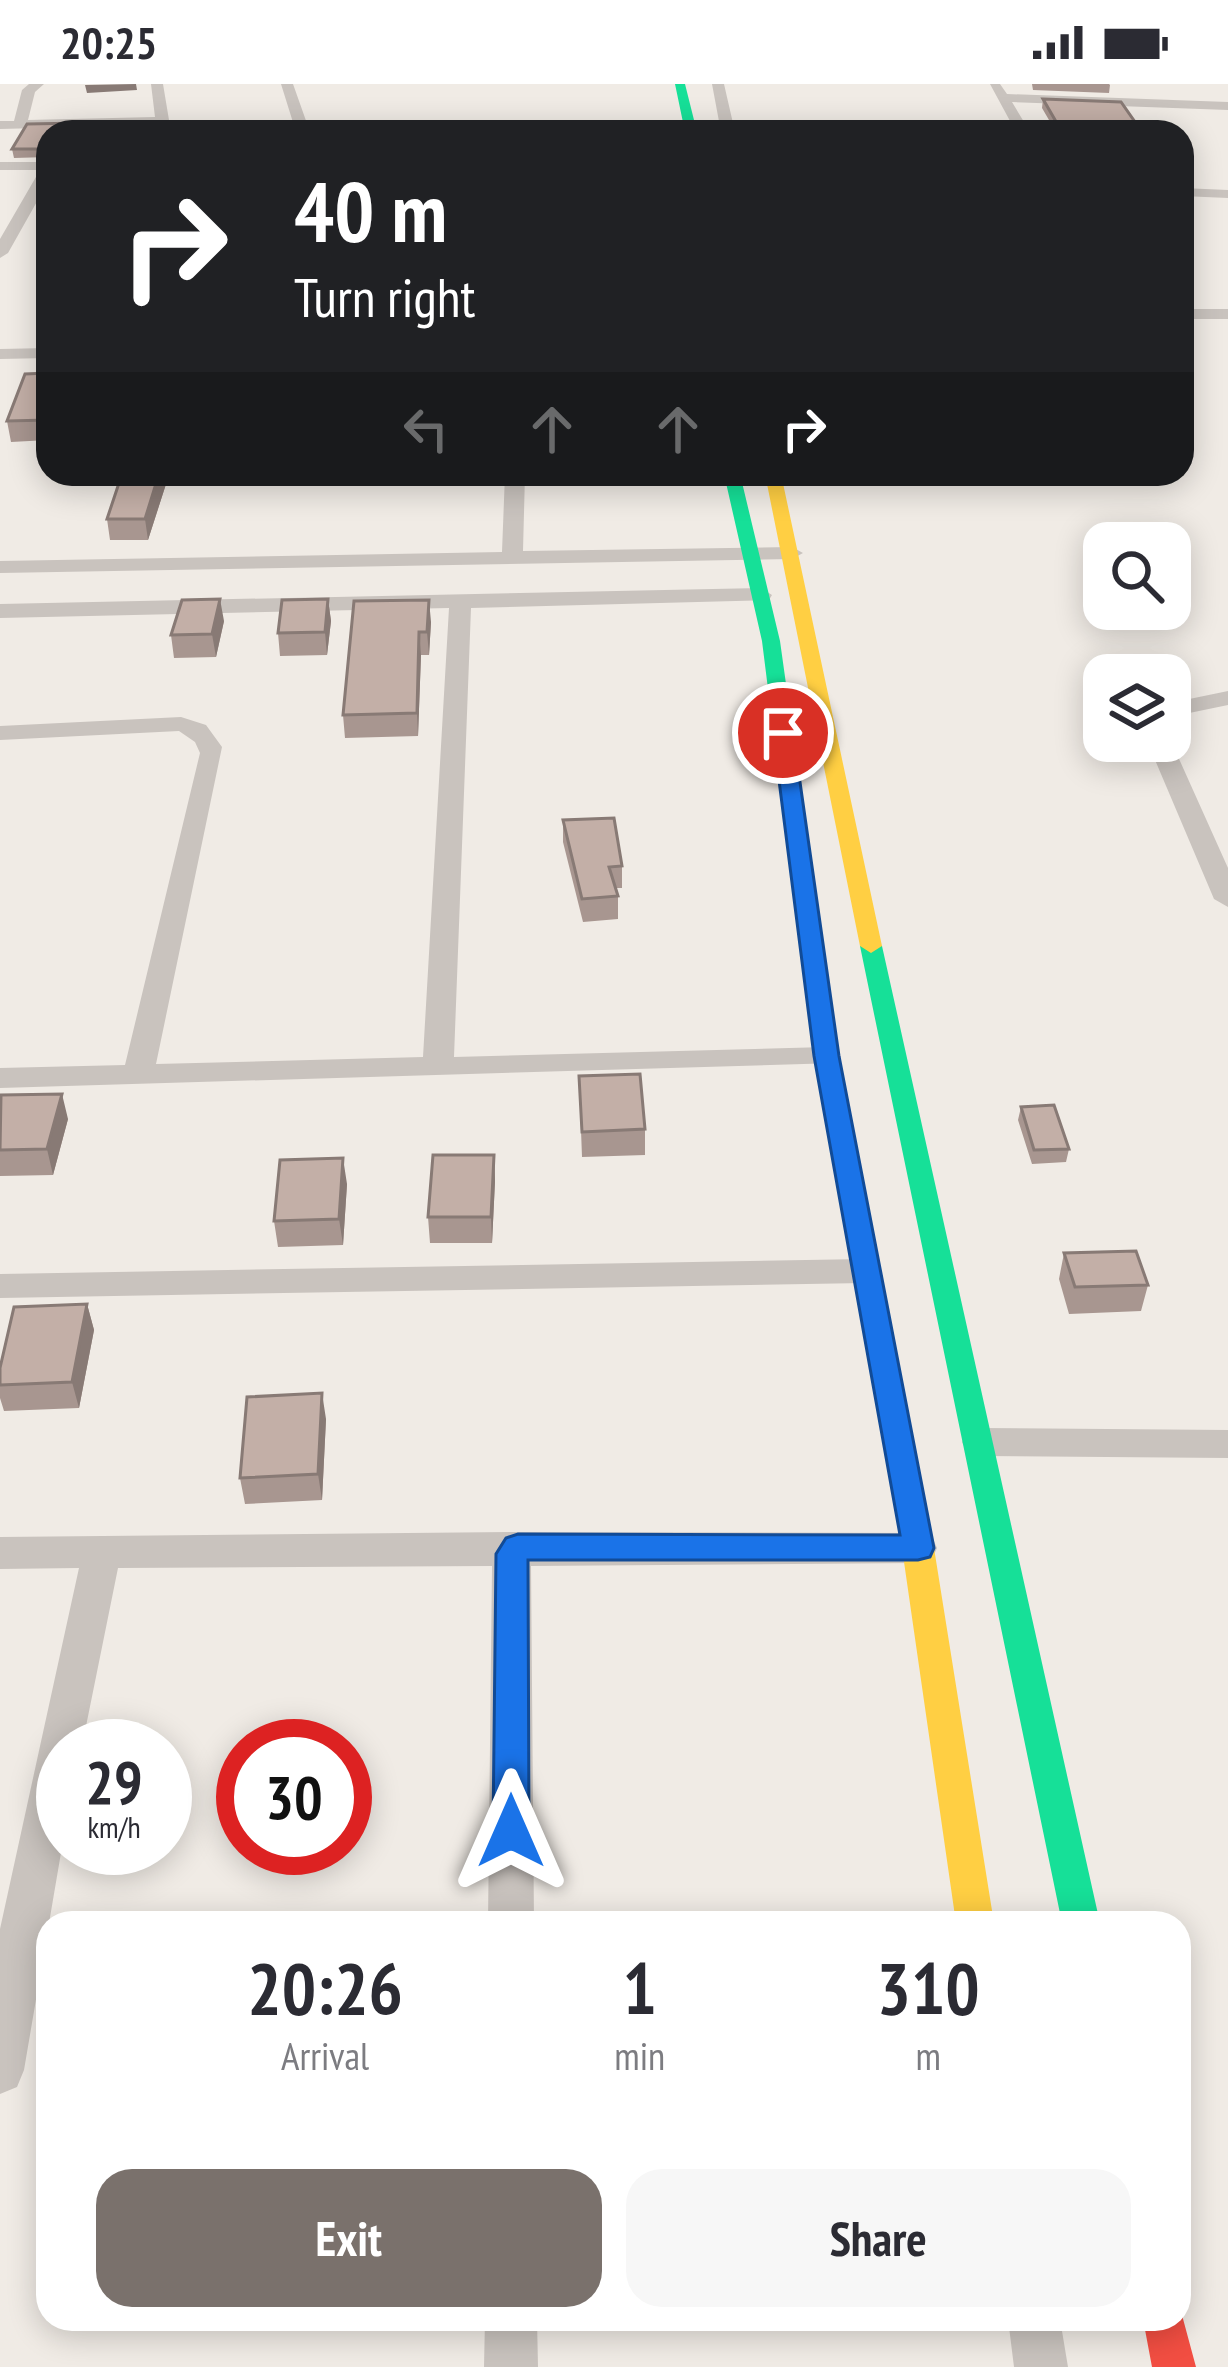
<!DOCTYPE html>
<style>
body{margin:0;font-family:"PT Sans Narrow",sans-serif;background:#f7f7f7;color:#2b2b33;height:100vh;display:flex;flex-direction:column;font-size:45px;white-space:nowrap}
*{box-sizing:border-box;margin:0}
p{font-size:39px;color:#7c7c81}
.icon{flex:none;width:66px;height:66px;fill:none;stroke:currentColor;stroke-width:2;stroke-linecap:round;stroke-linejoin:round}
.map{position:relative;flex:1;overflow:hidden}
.sheet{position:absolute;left:36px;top:1827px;width:1155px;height:420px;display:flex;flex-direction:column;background:#fff;border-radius:36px;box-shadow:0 6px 30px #0003}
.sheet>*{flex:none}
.top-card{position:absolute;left:36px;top:36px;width:1158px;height:366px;border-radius:36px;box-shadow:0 6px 30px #0003;background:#202124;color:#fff;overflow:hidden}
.fabs{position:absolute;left:1083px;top:438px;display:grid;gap:24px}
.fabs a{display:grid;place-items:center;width:108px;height:108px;border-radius:24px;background:#fff;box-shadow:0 6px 30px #0003;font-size:60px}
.speed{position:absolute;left:36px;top:1635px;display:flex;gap:24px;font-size:60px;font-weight:700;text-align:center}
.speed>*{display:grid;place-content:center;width:156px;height:156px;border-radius:50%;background:#fff;box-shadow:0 6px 30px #0003;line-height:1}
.speed small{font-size:30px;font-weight:400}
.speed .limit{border:18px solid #d22;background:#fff;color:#111}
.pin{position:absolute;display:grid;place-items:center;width:102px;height:102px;color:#fff;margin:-51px;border:6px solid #fff;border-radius:50%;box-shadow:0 3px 12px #0007}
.me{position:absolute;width:132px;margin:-66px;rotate:0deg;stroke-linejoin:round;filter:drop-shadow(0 0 9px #0008)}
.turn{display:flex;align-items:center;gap:42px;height:252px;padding:0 60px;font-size:54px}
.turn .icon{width:156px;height:156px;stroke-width:2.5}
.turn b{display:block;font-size:84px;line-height:102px}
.lanes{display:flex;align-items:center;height:114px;padding:0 60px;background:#0003;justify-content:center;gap:60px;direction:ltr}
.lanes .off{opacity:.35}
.eta{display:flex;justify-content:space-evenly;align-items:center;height:204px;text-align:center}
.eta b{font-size:72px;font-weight:800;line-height:84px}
.cta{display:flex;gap:24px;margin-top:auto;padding:24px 60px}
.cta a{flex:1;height:138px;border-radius:36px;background:#7a716c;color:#fff;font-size:48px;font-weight:800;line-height:138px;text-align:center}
.cta a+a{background:#f7f7f7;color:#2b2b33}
.status{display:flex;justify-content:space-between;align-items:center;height:84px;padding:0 60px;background:#fff;direction:ltr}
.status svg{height:33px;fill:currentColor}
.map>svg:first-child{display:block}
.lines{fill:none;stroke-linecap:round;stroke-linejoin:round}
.street{fill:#c9c3be;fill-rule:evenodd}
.fast{fill:#16e098;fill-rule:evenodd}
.slow{fill:#ffcf43;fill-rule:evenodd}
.jam{fill:#f24e42;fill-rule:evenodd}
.wall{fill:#a89690}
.shaded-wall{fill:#887a75}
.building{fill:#c3afa7;stroke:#887a75;stroke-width:3}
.route{fill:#1a73e8;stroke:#114b97;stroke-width:3}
</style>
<div class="status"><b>20:25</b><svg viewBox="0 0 49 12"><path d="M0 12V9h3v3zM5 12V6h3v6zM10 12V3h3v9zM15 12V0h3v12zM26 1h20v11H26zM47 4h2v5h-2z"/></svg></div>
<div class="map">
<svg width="1228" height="2283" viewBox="0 0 1228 2283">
<rect width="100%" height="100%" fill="#f0ebe5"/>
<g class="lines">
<path class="street" d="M29 0H44L35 8 28 36 155 33 151 0H163L171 48H157L156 41 0 45V37H14L22 6Z
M281 0H293L310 48H296Z
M712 0H724L735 48H721Z
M990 0H1000L1007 10 1228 18V26L1012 18 1030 48H1016Z
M0 78H48V98L8 169 0 174V155L40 86H0Z
M1182 104 1228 106V114L1182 112Z
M1182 225H1228V235H1182Z
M48 264V274L0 275V265Z
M505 390H525L523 467 792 463 803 469 792 475 0 489V477L502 468Z
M761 504 772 511 769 516 471 524 454 973 826 963 841 972 837 979 0 1004V984L125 981 200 669 195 658 179 647 0 656V642L181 633 206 641 222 663 156 980 423 973 449 524 0 534V520Z
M1228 607V621L1170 633V619Z
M1147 657H1171L1228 784V823L1214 815Z
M865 1175 877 1179 882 1187 877 1195 865 1199 0 1214V1190Z
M980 1344 1228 1346V1374L980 1372 967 1368 962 1358 967 1348Z
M518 1448 918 1449 932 1453 937 1464 932 1475 918 1479 531 1482 534 1839H488L492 1482 118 1484 82 1662H63V1757L24 1986 17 2003 0 2010V1845L79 1484 0 1485V1453Z
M485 2235H537L538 2283H484Z
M1008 2235H1060L1068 2283H1014Z"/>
<path class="fast" d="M675 0H685L697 48H685Z
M724 390H740L780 557 838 972 886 1219 872 1229 858 1219 814 972 762 557Z
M871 855 882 862 1100 1839H1062L860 862Z"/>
<path class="slow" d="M765 390H781L882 862 871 869 860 862Z
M872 1209 886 1219 934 1464 994 1839H956L902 1464 858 1219Z"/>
<path class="jam" d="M1179 2220 1196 2283H1152L1143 2235H1179Z"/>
</g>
<path class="wall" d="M1032 0H1109L1110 1 1109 9 1033 6Z
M1043 15 1142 48H1056L1042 24Z
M48 48V73L14 74 12 65Z
M48 289V356L11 358 7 337Z
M159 390H164L166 400 148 456H110L107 435Z
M328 515 331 537 327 571 280 572 278 549Z
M354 517 431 538 429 571H421L418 652 345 654 343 631Z
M224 537 216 573 174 574 171 551Z
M563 736 622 782V804H615L618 812V835L583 838 563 758Z
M579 992 645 1045V1071L582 1073Z
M0 1016 68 1035 53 1091 0 1092Z
M1021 1023 1069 1065 1066 1078 1032 1080 1018 1036Z
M494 1071 495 1097 492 1159H430L428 1133Z
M347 1100 343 1161 278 1163 274 1137Z
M1064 1169 1148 1201 1141 1227 1069 1230 1059 1195Z
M87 1220 94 1246 79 1324 4 1327 0 1314V1284Z
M326 1335 322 1416 245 1420 240 1394Z"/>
<path class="shaded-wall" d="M136 0 137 6 87 9 85 1Z
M159 390H164L166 400 148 456 145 435Z
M220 515 224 537 216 573 212 550Z
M328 515 331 537 327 571 325 548Z
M429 516 431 538 429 571 427 548Z
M419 548 421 571 418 652 417 629Z
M62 1010 68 1035 53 1091 47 1065Z
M494 1071 495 1097 492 1159 491 1133Z
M343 1074 347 1100 343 1161 339 1135Z
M87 1220 94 1246 79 1324 72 1298Z
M322 1309 326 1335 322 1416 318 1390Z"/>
<path class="building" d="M1043 15 1121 18 1142 48H1062Z
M82 39 78 48H48V65H12L27 40Z
M48 289V336L7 337 25 290Z
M122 390H159L145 435H107Z
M220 515 212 550 171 551 182 516Z
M328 515 325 548 278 549 282 516Z
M429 516 427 548H419L417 629 343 631 354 517Z
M614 734 622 782 609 783 618 812 582 815 563 736Z
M640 990 645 1045 582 1048 579 992Z
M62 1010 47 1065 0 1066 1 1011Z
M1054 1021 1069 1065 1034 1066 1021 1023Z
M433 1071H494L491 1133H428Z
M343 1074 339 1135 274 1137 280 1076Z
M1136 1167 1148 1201 1075 1203 1064 1169Z
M87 1220 72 1298 0 1301V1284L14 1223Z
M322 1309 318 1390 240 1394 247 1313Z"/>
<path class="route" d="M783 643 793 649 839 972 934 1464 930 1473 918 1476H528L529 1747 524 1758 511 1763 498 1758 493 1747 496 1470 506 1454 518 1450 900 1451 814 972 773 649Z"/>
</svg>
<div class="fabs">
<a><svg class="icon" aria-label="search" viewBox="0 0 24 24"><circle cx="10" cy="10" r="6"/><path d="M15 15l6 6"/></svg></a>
<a><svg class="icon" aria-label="layers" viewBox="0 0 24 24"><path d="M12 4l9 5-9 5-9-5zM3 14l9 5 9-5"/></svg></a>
</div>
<div class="speed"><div>29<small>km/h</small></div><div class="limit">30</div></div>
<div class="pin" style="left:783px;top:649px;background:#d93025"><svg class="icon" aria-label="arrive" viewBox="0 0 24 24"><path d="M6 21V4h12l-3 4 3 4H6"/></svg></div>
<svg class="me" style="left:511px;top:1747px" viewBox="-20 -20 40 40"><path d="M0-17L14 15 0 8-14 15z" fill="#1a73e8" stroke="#fff" stroke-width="4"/></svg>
<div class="top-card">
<div class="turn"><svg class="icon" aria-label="right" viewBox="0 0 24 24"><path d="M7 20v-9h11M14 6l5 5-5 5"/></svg><div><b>40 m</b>Turn right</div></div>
<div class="lanes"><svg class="icon off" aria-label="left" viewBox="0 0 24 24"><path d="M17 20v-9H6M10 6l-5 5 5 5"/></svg><svg class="icon off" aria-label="ahead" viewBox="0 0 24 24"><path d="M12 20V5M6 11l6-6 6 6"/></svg><svg class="icon off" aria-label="ahead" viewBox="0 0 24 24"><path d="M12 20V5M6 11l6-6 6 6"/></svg><svg class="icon" aria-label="right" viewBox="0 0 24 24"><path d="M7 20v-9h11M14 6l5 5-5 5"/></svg></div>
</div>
<section class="sheet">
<div class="eta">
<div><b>20:26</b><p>Arrival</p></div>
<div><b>1</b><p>min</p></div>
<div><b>310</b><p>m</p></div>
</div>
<div class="cta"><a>Exit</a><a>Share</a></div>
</section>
</div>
